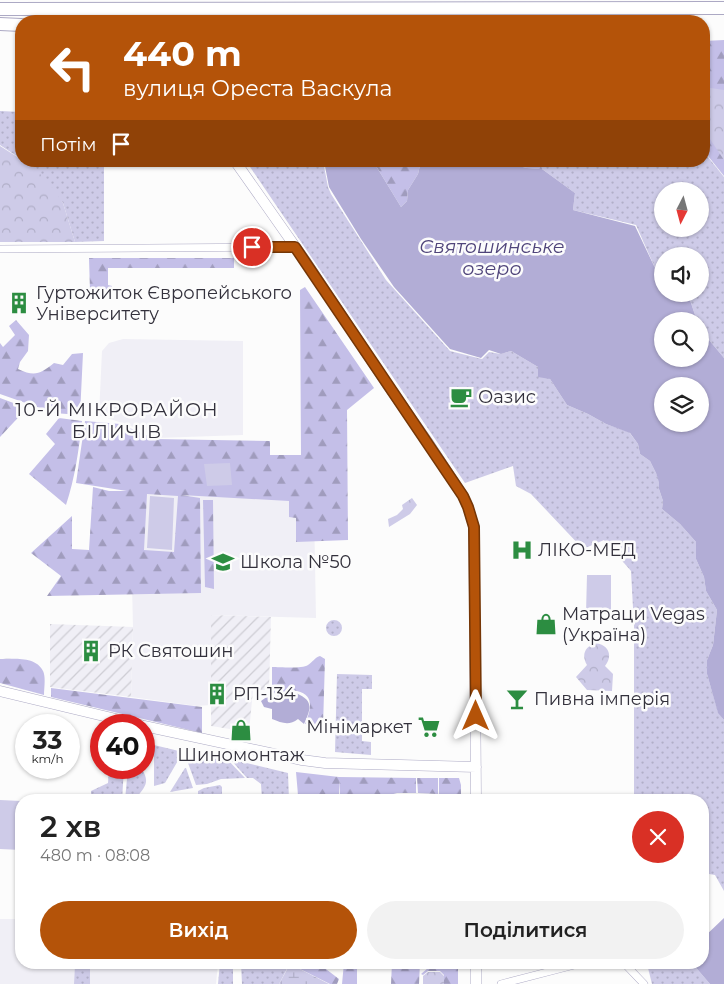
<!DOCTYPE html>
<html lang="uk">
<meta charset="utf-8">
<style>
body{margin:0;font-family:Montserrat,sans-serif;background:#f2f2f2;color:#222;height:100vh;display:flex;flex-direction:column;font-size:19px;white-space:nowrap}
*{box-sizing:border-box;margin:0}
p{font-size:16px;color:#767676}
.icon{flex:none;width:28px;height:28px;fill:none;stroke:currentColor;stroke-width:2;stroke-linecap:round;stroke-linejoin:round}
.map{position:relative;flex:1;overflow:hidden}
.side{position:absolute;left:15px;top:794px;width:694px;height:175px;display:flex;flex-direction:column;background:#fff;border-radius:20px;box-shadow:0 1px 4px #0004}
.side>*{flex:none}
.banner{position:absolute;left:15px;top:15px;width:695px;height:152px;border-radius:20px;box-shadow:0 1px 4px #0004;background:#b45309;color:#fff;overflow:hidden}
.needle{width:32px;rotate:186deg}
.fabs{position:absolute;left:654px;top:182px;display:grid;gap:10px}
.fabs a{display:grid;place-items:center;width:55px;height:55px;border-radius:50%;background:#fff;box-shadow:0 1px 4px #0004;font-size:25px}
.speed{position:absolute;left:15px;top:714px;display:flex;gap:10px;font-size:25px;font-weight:700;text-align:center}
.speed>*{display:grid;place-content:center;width:65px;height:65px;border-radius:50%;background:#fff;box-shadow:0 1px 4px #0004;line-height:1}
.speed small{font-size:12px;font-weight:400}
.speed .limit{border:8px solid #d22;background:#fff;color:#111}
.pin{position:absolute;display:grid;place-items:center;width:42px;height:42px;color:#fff;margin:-21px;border:2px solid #fff;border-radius:50%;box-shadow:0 1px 5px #0007}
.me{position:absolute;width:55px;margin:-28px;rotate:0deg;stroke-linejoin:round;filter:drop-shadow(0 0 4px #0008)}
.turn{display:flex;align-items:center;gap:18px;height:105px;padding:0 25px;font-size:22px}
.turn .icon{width:65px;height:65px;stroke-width:2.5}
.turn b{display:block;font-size:35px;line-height:42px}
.then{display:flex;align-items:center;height:48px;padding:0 25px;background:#0003;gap:10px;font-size:19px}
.round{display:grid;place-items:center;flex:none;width:52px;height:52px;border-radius:26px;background:#f2f2f2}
.overview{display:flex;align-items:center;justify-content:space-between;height:85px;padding:0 25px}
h1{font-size:30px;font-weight:600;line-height:38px}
.action{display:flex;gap:10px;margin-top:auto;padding:10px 25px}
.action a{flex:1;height:58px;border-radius:30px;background:#b45309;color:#fff;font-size:20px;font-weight:600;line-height:58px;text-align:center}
.action a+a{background:#f2f2f2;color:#222}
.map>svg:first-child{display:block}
.built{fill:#f0eff6}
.industrial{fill:url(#industrial-furrows)}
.grass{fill:url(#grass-dots);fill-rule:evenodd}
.forest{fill:url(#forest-firs);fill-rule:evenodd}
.wetland{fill:url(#wetland-marsh)}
.park{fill:url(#park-crowns)}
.pitch{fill:#cecbe8}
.water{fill:#b2add6;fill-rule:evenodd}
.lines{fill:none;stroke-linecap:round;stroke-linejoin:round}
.stream{stroke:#b2add6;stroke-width:2.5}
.street-casing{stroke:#aca9c4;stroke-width:8}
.secondary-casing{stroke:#aca9c4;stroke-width:11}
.highway-casing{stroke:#aca9c4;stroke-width:14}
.street{stroke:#fff;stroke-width:7}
.secondary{stroke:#fff;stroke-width:10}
.highway{stroke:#fff;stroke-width:12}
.route-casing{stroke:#753606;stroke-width:12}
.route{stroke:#b45309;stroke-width:9}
.labels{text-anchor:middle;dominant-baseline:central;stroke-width:5;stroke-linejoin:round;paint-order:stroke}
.poi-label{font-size:18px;fill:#33313c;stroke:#fcfcfc;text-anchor:start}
.water-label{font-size:19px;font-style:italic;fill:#4f447a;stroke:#fcfcfc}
.neighbourhood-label{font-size:19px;letter-spacing:1px;fill:#33313c;stroke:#fcfcfc}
</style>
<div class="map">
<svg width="724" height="984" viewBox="0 0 724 984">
<defs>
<pattern id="industrial-furrows" width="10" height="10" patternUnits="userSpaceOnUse" patternTransform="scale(1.25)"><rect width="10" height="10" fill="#f0eff6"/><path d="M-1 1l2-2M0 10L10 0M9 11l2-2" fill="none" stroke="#cecdd4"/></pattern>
<pattern id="grass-dots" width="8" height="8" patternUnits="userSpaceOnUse" patternTransform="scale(1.25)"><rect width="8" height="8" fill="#cecbe8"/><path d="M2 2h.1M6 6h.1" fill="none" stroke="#b1afc8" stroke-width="1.8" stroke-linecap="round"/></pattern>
<pattern id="forest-firs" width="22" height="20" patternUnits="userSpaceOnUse" patternTransform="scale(1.25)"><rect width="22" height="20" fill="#c4bfe8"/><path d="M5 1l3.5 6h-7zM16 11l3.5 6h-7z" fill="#a09cbd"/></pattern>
<pattern id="wetland-marsh" width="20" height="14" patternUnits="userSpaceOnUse" patternTransform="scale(1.25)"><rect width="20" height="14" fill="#cecbe8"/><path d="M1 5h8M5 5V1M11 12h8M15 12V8" fill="none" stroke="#b1afc8"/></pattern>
<pattern id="park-crowns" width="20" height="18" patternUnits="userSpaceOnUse" patternTransform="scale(1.25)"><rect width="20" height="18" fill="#cecbe8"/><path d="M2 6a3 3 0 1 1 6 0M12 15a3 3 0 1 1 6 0" fill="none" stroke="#b1afc8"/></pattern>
</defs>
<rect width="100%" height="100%" fill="#fcfcfc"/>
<path class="built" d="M123 339 243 341V435L157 438 145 431 99 415 102 351 109 343Z
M129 457 276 460 314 509 316 618 211 615V705L197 706 131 697 133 627Z
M0 919H21V962L75 963 74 984H0Z
M90 963H218L216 984H90Z"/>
<path class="industrial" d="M211 615 271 617 269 690H253L249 732 211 726Z
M50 624 133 627 131 697 50 687Z"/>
<path class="grass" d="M170 19 168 21H65V20Z
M0 111 21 112V159L0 145Z
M704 152 724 177V358L700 329V321H697L690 300 684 294H700V256H662V275L655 268 636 225 573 210 575 193 542 169 540 161H704ZM662 191H700V229H662Z
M24 161H104V241L75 242 63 203Z
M246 161H323L328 187 331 194 386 280 450 351 482 359 489 352 501 354 511 351 538 367 539 371 550 379 567 405 588 414 606 424 629 432 638 444 640 454 650 461 656 473 660 482 659 489 663 501 662 509 680 524 696 542V559L704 577 706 591 717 610 713 645 707 660V674L718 712 724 720V891L715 875 703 873 702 800H634V626L631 571 604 540 583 549 531 494 516 486 513 466 465 483Z
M326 628a8 8 0 1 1 16 0a8 8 0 1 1-16 0Z
M337 674 372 675V689H362V741L371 742V755L335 752Z
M154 745 183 752 165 783 154 786Z
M197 752 227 759 245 778 221 779 207 784 196 785 188 763Z
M230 759 288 773 289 800H262L261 784 253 778H247Z
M109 768H124L122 800H91V791L108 783Z
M128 768H141C150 781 146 786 137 797L139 800H125Z
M186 768 193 788 170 792 185 768Z
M220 785 222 787V800H198V791L204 788Z
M75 963H90V984H74Z
M220 963H233V984H218Z
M241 963H290L279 984H242Z
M662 963H692L710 984H652L648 968Z"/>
<path class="forest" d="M724 40V176L704 151V41Z
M373 161H421L418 174 408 190 407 201 401 207Z
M498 161H540L542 169 527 168Z
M234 258V268H108V285L112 286 111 299 92 295 90 291 89 258Z
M305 287 374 388 347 410 348 540 296 542V518L289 517V501L181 495 200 498 201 593 47 596 61 576 31 553 72 516V549L89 550 93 487 109 491H127L76 483 85 421 120 424 156 439 270 441V455H301L300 290ZM147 494 178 496 174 552 144 550Z
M16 320 29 335 28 351 20 362 18 369C35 377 40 374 54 363L63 365 72 354 83 353 80 415 54 413 0 394V343L3 347 15 335 9 326Z
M0 398 27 408 0 437Z
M59 418 82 421C79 449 75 478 66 505L29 474 55 444 46 434Z
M203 500H213L214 589 205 587Z
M320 656 325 659 323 727 310 731 311 724H305C310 712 316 695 297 691 289 690 280 694 272 693V667C280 667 302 669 308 665 313 662 314 658 320 656Z
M0 659C13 659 36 656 43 671 46 677 44 688 44 695L0 683Z
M51 688 202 707V733L51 697Z
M296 772 339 777 416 778V793H397L390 795H340L339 780V795H298Z
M438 778V794L418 793 417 778Z
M439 778H459L461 785V800H439Z
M290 963H318L339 979 337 984H330L290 964Z
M344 963H357V984H342Z
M392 963H420L419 984H391Z
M436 963H458V984H444V975L440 971H428L423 975 421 974 428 968 447 967V966L436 965Z"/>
<path class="wetland" d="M290 964 329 984H279Z"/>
<path class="park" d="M704 87 724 90V160L704 130Z
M0 146 19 158 21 161H24L46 179 63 203 75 242H0Z
M412 498 417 505 410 514 389 527 388 519 397 515 403 509 402 505Z
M596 643C609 645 613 656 605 666L613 674 612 691 587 690 576 677 587 665C581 655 585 646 596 643Z
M428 972H440L444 976V984H423V976Z"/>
<path class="pitch" d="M230 463 232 485 207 486 204 464Z
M150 496 174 498 172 550 147 548Z
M587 575H611V614L586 613Z
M0 800 21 801V850L0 849Z"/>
<path class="water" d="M324 161H373L401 207 407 201 408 190 418 174 421 161H498L527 168 542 169 575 193 573 210 635 226 655 268 662 275V294H684L690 300 697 321H662V359H700V329L724 358V720L718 713 707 674V660L713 645 717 610 706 591 704 577 696 559V542L680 524 662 509 663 501 659 489V482L656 473 650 461 640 454 638 444 630 433 606 424 588 414 567 405 550 379 538 377V367L511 351 501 354 489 350 481 358 450 349 394 287 361 239 329 187ZM662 386H700V424H662Z
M296 693C314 701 311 708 304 724L298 719C289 726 282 723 272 719V709L264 707 261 701 268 696Z
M724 918V984H710L692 963 702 962 703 938Z"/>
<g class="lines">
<path class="stream" d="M239 13 241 21"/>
<g class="street-casing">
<path id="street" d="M0 249 295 247
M623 962 644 984
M501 984 586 962"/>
</g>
<g class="secondary-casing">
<path id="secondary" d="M235 161 306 262 387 384 429 444 463 496 468 507 474 527 476 800
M0 691 141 725
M144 726 302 760 325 763 476 767
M476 962V984"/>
</g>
<g class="highway-casing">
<path id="highway" d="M0 9 724 8
M180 21 200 10
M0 24 21 25"/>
</g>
<use href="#street" class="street"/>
<use href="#secondary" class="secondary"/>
<use href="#highway" class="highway"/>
</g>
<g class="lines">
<g class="route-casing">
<path id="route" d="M252 247H295L463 496 468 507 474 527 476 716"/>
</g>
<use href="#route" class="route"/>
</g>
<defs>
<g id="building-bare" transform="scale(1.725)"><path d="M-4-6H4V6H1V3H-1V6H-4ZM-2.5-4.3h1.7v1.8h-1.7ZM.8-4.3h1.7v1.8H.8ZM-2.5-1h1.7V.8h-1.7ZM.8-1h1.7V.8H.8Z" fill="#2c8d41" stroke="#fcfcfc" stroke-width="2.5" paint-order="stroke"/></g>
<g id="cafe-bare" transform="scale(1.725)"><path d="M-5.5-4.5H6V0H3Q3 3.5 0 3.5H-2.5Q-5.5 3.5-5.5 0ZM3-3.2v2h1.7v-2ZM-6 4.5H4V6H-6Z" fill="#2c8d41" stroke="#fcfcfc" stroke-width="2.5" paint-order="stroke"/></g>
<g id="hospital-bare" transform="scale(1.725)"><path d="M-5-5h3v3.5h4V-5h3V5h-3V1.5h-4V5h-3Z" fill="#2c8d41" stroke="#fcfcfc" stroke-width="2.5" paint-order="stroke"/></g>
<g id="school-bare" transform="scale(1.725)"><path d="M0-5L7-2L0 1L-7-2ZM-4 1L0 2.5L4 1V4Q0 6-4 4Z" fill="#2c8d41" stroke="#fcfcfc" stroke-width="2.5" paint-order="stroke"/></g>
<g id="shop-bare" transform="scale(1.725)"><path d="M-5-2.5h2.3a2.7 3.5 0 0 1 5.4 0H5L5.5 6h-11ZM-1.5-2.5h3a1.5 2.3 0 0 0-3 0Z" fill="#2c8d41" stroke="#fcfcfc" stroke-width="2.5" paint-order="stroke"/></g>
<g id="bar-bare" transform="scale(1.725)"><path d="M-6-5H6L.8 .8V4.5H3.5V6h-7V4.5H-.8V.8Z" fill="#2c8d41" stroke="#fcfcfc" stroke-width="2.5" paint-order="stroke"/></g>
<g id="supermarket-bare" transform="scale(1.725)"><path d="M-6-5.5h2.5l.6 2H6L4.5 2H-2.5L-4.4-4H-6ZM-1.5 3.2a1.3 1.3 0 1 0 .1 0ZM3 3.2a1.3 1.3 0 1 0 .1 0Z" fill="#2c8d41" stroke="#fcfcfc" stroke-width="2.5" paint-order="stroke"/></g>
</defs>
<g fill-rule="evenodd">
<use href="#building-bare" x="19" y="303"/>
<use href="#cafe-bare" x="461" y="397"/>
<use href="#hospital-bare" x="522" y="550"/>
<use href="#school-bare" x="223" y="562"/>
<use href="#shop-bare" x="546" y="624"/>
<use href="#building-bare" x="91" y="651"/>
<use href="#building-bare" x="217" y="694"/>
<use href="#bar-bare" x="517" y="699"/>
<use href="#supermarket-bare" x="429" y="727"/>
<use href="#shop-bare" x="241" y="730"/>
</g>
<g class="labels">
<g class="poi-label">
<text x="36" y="293">Гуртожиток Європейського<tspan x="36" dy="21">Університету</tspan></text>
<text x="478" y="397">Оазис</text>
<text x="538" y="550">ЛІКО-МЕД</text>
<text x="240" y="562">Школа №50</text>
<text x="562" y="614">Матраци Vegas<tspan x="562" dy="21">(Україна)</tspan></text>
<text x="108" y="651">РК Святошин</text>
<text x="233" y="694">РП-134</text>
<text x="534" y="699">Пивна імперія</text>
<text x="412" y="727" text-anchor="end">Мінімаркет</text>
<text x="241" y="755" text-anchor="middle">Шиномонтаж</text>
</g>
<g class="water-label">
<text x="492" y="246">Святошинське<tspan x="492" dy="22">озеро</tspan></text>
</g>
<g class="neighbourhood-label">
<text x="117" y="409">10-Й МІКРОРАЙОН<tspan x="117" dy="22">БІЛИЧІВ</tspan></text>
</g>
</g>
</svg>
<div class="fabs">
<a><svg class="needle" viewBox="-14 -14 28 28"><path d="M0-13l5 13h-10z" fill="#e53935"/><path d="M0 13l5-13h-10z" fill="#767676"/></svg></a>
<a><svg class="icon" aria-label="sound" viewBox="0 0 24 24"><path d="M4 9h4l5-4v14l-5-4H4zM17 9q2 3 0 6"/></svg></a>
<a><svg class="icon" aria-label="search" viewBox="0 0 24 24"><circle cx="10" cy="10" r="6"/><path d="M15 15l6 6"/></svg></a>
<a><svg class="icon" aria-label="layers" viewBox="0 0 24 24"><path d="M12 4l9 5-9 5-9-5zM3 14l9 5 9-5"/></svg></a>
</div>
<div class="speed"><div>33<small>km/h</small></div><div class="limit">40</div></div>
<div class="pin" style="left:252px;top:247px;background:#d93025"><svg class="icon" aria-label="arrive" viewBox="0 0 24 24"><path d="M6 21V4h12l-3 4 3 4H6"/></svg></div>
<svg class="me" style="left:476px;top:716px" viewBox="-20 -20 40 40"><path d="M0-17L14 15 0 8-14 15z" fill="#b45309" stroke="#fff" stroke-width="4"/></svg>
<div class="banner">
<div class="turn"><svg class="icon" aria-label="left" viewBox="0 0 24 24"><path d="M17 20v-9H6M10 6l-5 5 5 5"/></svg><div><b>440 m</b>вулиця Ореста Васкула</div></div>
<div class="then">Потім<svg class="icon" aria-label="arrive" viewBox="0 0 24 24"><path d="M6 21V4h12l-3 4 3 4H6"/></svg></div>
</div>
<section class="side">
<div class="overview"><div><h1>2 хв</h1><p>480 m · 08:08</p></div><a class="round" style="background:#d93025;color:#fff"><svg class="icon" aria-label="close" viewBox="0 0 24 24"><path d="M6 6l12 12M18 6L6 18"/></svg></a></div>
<div class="action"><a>Вихід</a><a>Поділитися</a></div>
</section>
</div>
